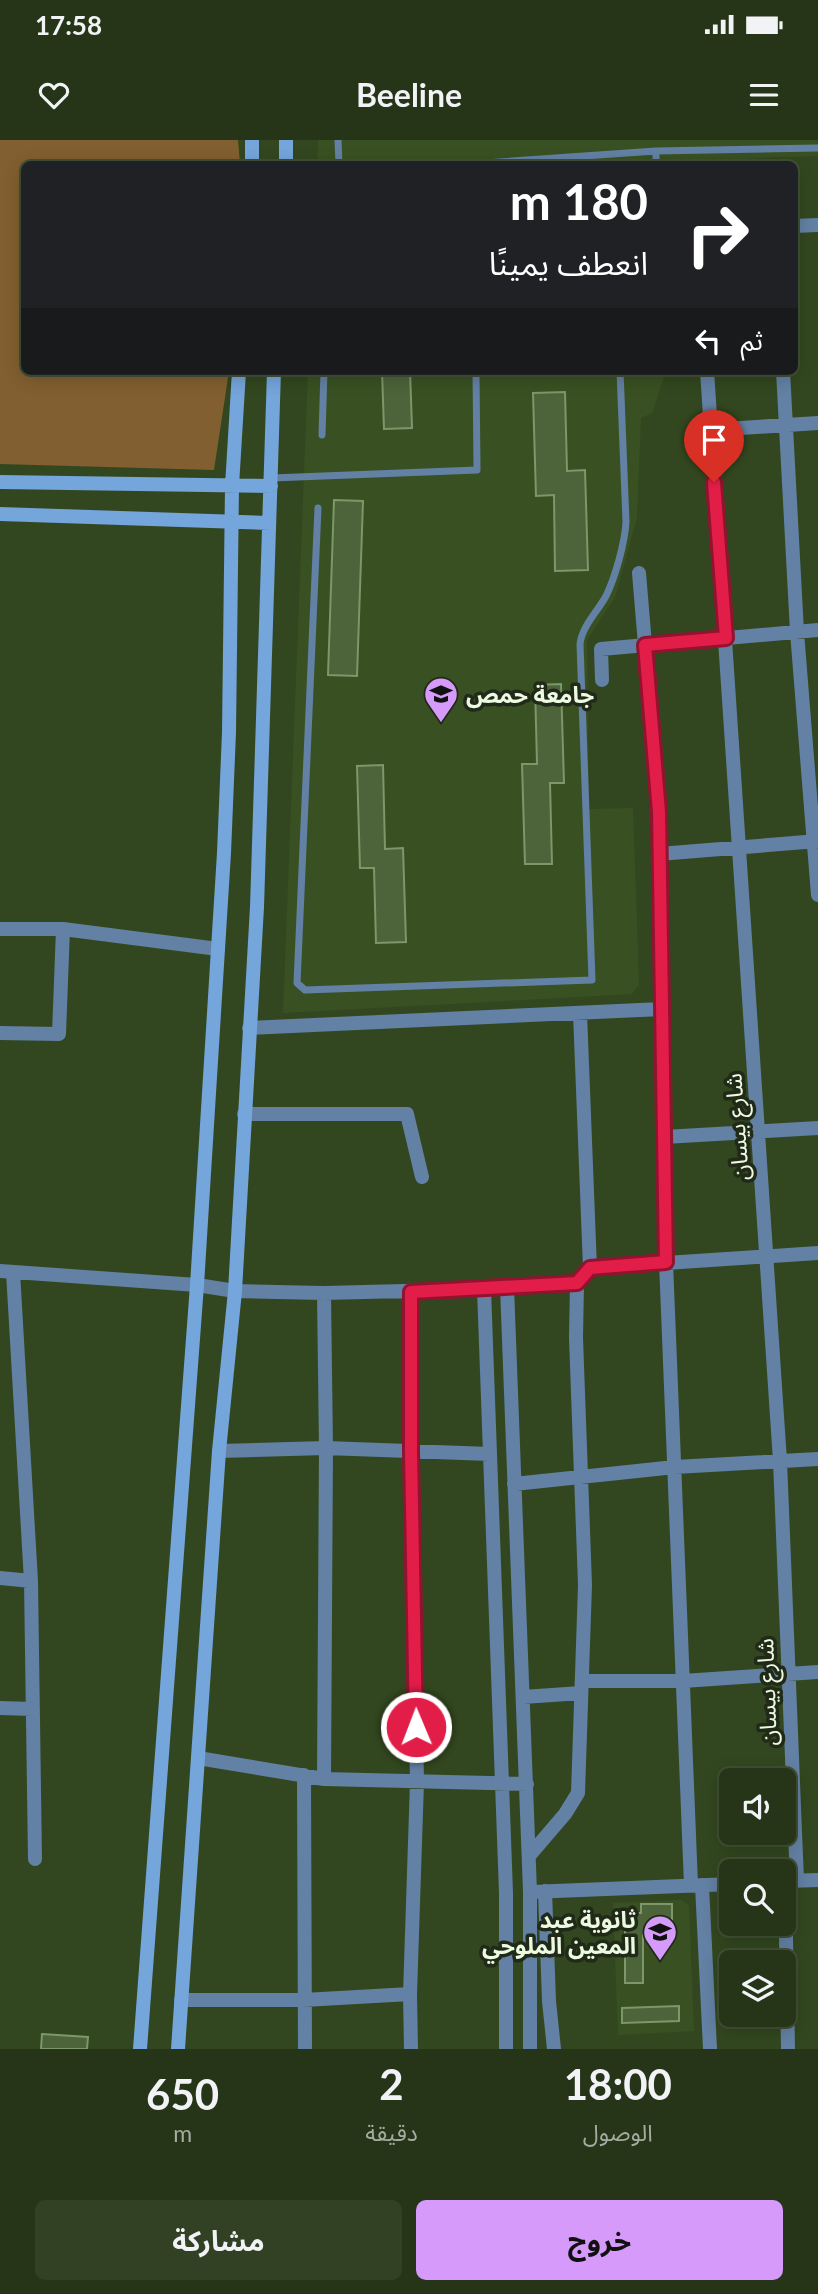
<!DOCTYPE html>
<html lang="ar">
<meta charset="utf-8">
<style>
body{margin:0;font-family:Lato,"Noto Sans Arabic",sans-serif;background:#324024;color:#f1f3f6;direction:rtl;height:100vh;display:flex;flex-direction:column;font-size:26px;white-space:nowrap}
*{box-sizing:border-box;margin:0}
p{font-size:23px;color:#a4aba1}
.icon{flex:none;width:38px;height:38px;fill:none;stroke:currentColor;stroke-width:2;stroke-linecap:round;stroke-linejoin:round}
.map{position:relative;height:1909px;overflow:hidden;direction:ltr}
.panel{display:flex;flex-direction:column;background:#263517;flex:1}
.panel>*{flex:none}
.guide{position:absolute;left:21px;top:21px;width:777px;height:214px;border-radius:10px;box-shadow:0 4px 18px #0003,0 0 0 2px #425036;direction:rtl;background:#202124;color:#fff;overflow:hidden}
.buttons{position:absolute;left:719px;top:1628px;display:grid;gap:14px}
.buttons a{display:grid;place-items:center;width:77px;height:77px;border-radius:10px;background:#263517;box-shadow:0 4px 18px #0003,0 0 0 2px #425036;font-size:35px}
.pin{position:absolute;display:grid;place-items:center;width:60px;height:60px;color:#fff;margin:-72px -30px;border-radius:50% 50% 50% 0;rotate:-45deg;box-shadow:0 0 7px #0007}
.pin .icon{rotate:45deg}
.me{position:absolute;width:77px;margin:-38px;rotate:359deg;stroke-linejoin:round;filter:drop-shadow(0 0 5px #0008)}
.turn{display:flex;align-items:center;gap:24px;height:147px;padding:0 35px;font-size:32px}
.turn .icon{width:91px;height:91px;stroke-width:2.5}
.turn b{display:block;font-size:49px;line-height:60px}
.then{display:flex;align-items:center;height:66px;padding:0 35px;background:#0003;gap:14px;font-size:26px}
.eta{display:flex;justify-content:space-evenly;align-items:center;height:119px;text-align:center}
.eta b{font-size:42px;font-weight:700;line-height:49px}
.action{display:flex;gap:14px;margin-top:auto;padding:14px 35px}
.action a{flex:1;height:80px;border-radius:10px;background:#d69bfa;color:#111;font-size:28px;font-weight:700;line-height:80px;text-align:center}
.action a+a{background:#324024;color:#f1f3f6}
.status{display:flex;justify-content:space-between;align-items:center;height:49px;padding:0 35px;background:#263517;direction:ltr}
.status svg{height:19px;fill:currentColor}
header{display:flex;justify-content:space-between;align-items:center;height:91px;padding:0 35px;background:#263517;font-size:32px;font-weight:700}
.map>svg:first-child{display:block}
.built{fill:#395122}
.green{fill:#825f30}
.building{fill:#4d633a;stroke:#7d966a;stroke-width:2}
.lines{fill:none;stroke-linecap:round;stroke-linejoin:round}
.service{stroke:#6381a4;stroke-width:7}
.minor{stroke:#6381a4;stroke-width:14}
.secondary{stroke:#74a5db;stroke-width:14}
.route-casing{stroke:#92132f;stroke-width:18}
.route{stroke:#e11d48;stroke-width:12}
.labels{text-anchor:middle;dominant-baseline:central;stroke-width:7;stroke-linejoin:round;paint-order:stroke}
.poi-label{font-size:23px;font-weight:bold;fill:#ecfae2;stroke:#212a18;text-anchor:start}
.street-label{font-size:23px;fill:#ecfae2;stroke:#212a18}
</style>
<div class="status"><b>17:58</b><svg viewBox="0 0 49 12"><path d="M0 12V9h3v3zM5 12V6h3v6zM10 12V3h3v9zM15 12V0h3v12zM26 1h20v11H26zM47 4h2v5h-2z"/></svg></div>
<header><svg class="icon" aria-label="menu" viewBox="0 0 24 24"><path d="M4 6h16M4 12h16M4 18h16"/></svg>Beeline<svg class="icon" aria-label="heart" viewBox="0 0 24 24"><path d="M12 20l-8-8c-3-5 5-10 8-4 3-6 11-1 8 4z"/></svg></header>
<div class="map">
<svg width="818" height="1909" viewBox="0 0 818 1909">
<rect width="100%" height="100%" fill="#32471f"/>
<path class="built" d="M318 0H818V16L684 21 683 24H317Z
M308 231H666L652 273 641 278 637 378 615 457 587 500 589 669 633 668 639 845 632 854 283 873Z
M682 1760 689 1766 694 1891 618 1895 613 1763Z"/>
<path class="green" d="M0 0H238L240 24H24V231H229L214 330 0 324Z"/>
<path class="building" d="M382 231H410L412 288 384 289Z
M565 252 567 331 585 330 588 430 555 431 554 355 536 356 533 253Z
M334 360 363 361 357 536 328 535Z
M561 544 564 643H550L552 724H525L522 624H537L535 545Z
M383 625 385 709 403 708 406 802 376 803 374 728H360L357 626Z
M641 1764H672V1795H643V1843H625V1773H641Z
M679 1866V1881L622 1883V1868Z
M42 1894 88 1897 87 1909H41Z"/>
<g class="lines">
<path class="service" d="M338 0 339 24
M656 11V24
M470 24 656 11 818 8
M322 295 324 231
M272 338 477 330 476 231
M318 368 297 843 305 850 592 840 580 504C582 486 598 471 606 456 615 438 625 402 626 382L620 231"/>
<path class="minor" d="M794 86 818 85
M707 231 780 1321 797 1741
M783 231 797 492 818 755
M710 290 818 283
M639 433 659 672 666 1122 691 1745
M602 540 601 509 818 490
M659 714 818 701
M0 789H63L218 809
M249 888 662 869
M0 893 59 894 63 789
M244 974H407L422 1037
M664 997 818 988
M590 1128 818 1113
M0 1131 197 1145 235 1151 324 1153 326 1308 324 1639
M13 1132 31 1441 35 1719
M507 1147 530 1752V1909
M484 1149 506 1753V1909
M324 1153 484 1149 577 1143
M219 1311 326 1308 490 1314
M514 1344 675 1327 818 1319
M0 1438 31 1441
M582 1541H683L818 1532
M523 1557 581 1553
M0 1568 33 1569
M198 1618 324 1639 527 1644
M304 1635 305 1909
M529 1716 565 1674 578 1653 585 1445 576 1198 577 1143 590 1128 580 873
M785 1741 788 1909
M788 1741 818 1740
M702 1745 710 1909
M545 1751 549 1861 554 1909
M530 1752 732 1744
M181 1860H304L410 1854
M411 1909 410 1854 417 1642 411 1312V1151"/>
<path class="secondary" d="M252 24V0
M286 24V0
M0 342 271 346
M0 374 269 383
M140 1909 197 1145 224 713 229 592 232 346 239 231
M178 1909 219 1311 235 1151 257 767 274 231"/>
</g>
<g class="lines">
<g class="route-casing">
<path id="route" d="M416 1587 411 1311V1152L577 1143 590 1128 666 1122 659 672 645 505 726 498 714 342"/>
</g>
<use href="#route" class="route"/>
</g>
<defs>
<g id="university-pin" transform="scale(1.75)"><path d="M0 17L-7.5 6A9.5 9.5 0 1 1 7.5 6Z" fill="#d69bfa" stroke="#212a18"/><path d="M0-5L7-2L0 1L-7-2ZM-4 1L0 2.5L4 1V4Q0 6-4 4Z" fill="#111"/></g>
<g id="school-pin" transform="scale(1.75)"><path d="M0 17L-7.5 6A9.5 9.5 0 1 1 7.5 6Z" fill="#d69bfa" stroke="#212a18"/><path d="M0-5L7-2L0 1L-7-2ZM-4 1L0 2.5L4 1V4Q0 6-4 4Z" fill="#111"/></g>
</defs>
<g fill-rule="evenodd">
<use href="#university-pin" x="441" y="554"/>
<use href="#school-pin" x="660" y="1792"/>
</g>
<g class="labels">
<g class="poi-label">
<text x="466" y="554">جامعة حمص</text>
<text x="636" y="1779" text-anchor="end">ثانوية عبد<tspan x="636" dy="26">المعين الملوحي</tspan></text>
</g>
<g class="street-label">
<text transform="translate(736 987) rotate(-94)">شارع بيسان</text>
<text transform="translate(766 1552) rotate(-92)">شارع بيسان</text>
</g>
</g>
</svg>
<div class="buttons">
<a><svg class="icon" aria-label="sound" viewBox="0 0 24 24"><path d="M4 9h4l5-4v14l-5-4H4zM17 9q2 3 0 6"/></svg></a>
<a><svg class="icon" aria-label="search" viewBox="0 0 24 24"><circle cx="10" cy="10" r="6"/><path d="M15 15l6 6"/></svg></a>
<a><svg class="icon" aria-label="layers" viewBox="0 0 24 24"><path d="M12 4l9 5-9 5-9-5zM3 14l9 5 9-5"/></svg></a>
</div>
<div class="pin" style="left:714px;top:342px;background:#d93025"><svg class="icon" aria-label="arrive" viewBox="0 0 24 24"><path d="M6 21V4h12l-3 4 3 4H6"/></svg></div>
<svg class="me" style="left:416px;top:1587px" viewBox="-20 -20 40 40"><circle r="17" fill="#e11d48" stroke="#fff" stroke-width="3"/><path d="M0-11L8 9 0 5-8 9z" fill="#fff"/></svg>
<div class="guide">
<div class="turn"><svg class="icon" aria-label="right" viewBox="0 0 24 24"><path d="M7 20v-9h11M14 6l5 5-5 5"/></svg><div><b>180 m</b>انعطف يمينًا</div></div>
<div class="then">ثم<svg class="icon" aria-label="left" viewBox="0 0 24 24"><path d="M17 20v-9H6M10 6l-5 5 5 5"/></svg></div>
</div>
</div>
<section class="panel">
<div class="eta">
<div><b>18:00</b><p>الوصول</p></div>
<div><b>2</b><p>دقيقة</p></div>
<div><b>650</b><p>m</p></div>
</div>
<div class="action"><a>خروج</a><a>مشاركة</a></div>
</section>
